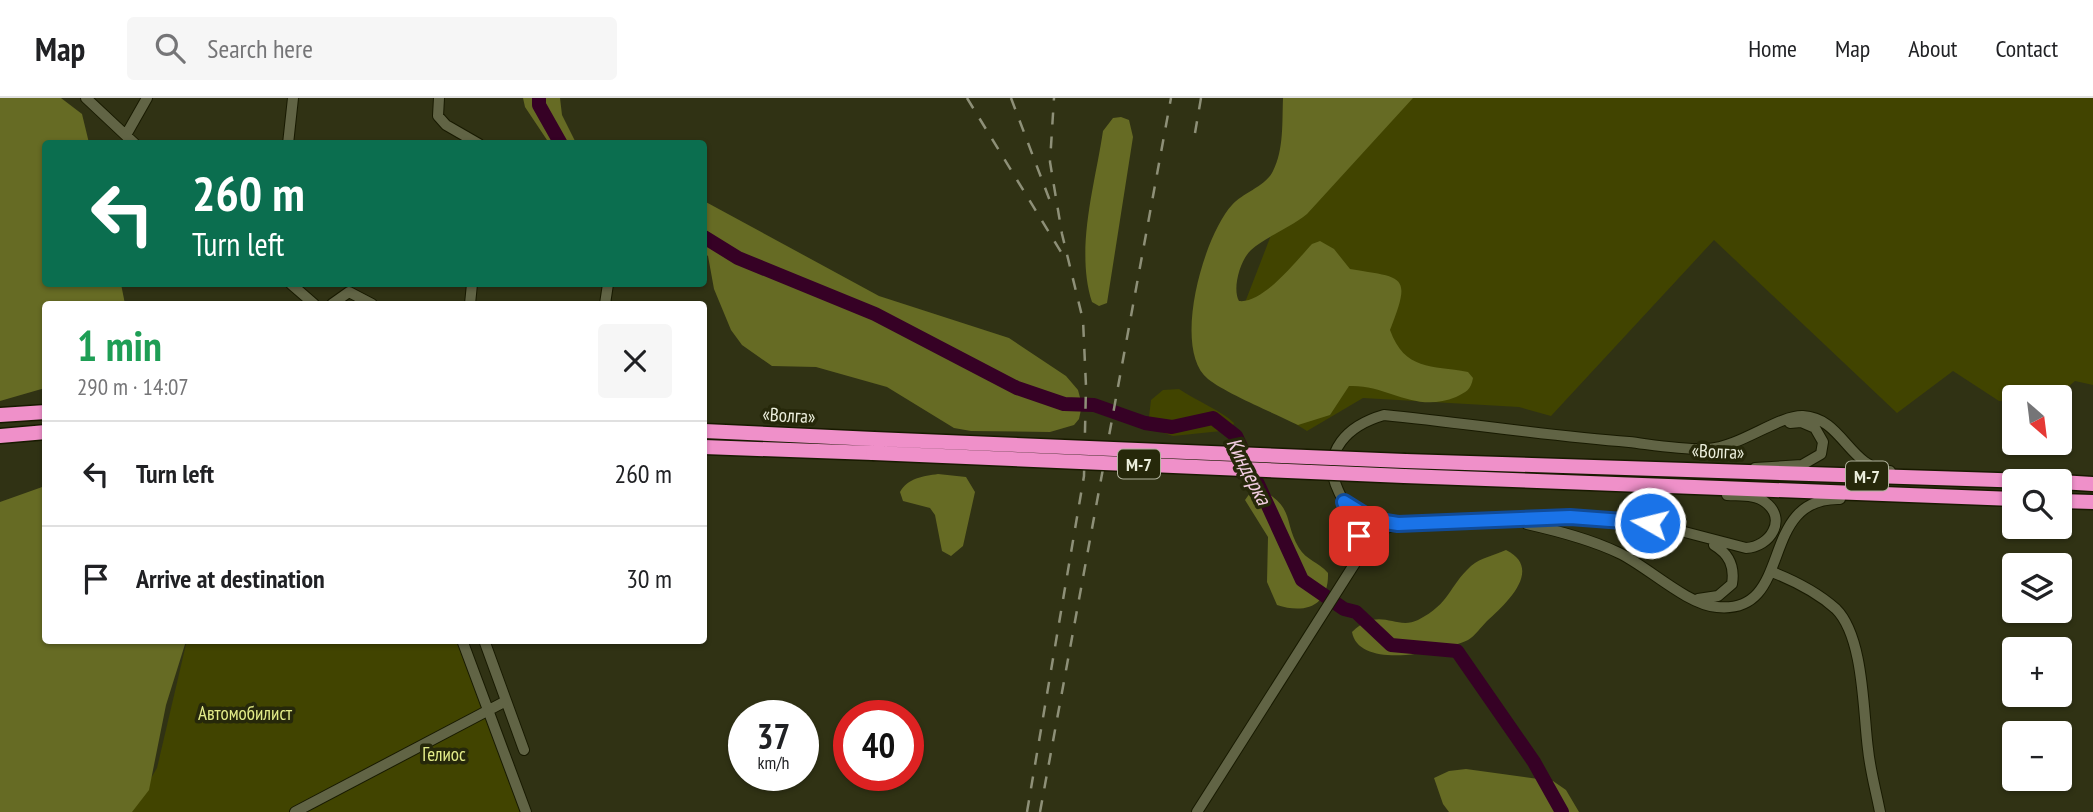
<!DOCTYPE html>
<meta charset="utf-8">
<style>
body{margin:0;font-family:"PT Sans Narrow",sans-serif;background:#f6f6f6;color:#202124;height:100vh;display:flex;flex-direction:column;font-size:26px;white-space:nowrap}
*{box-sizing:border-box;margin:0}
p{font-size:23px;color:#757577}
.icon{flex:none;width:38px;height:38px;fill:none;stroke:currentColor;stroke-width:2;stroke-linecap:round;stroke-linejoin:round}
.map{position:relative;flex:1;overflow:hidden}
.panel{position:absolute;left:42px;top:203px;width:665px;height:343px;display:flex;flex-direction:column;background:#fff;border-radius:7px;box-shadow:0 2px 5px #0004}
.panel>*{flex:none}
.top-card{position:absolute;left:42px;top:42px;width:665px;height:147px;border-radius:7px;box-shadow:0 2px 5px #0004;background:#0b6e4f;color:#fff;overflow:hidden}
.needle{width:46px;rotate:152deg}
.buttons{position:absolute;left:2002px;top:287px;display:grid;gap:14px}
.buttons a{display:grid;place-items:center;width:70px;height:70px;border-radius:7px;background:#fff;box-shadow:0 2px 5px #0004;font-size:35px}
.speed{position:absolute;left:728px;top:602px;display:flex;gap:14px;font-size:35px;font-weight:700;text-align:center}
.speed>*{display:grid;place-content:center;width:91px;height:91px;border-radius:50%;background:#fff;box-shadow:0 2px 5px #0004;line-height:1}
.speed small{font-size:18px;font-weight:400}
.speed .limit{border:10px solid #d22;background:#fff;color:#111}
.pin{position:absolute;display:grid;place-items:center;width:60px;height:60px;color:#fff;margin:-30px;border-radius:14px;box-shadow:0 4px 10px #0006}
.me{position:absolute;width:77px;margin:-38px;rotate:278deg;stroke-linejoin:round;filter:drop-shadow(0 0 5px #0008)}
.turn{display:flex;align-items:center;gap:24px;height:147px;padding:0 35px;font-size:32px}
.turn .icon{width:91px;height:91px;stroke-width:2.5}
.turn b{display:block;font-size:49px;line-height:60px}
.round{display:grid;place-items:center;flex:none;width:74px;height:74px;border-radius:7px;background:#f6f6f6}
.head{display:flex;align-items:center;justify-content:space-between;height:119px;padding:0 35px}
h1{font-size:42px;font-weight:800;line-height:52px;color:#1e9e55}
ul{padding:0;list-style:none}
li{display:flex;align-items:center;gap:21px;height:105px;padding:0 35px;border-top:2px solid #e0e0e0}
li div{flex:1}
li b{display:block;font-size:26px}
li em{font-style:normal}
header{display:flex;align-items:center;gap:42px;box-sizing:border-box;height:98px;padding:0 35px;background:#fff;border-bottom:2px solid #e0e0e0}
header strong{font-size:33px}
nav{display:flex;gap:38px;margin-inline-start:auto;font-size:24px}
.search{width:490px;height:63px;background:#f6f6f6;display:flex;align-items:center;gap:18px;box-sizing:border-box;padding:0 24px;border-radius:7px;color:#757577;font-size:26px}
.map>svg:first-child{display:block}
.green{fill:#414400}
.forest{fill:#666b24}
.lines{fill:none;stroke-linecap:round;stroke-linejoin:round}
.river{stroke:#360125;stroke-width:14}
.minor-casing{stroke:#181a00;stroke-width:12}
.highway-casing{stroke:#181a00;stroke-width:17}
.minor{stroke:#616445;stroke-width:10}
.highway{stroke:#ef90c9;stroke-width:14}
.rail{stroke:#8e9078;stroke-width:2.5;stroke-dasharray:12 12;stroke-linecap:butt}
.highway-bridge-casing{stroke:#181a00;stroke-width:17;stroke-linecap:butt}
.highway-bridge{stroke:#ef90c9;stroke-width:14}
.route-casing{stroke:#114b97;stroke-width:18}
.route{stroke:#1a73e8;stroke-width:12}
.labels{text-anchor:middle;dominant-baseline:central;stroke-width:7;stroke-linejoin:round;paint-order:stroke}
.shield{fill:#26280a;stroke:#b1b39e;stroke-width:2}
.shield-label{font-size:18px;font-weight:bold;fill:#ecefdd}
.street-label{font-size:19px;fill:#ecefdd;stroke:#26280a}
.park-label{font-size:19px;fill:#e3ec89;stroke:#26280a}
.water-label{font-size:21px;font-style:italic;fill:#f4cfe3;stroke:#26280a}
</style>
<header>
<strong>Map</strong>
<div class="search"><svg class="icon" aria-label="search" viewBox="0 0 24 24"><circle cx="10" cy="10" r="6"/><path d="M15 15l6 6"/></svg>Search here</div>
<nav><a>Home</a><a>Map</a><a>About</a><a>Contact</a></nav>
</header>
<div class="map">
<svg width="2093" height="714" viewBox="0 0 2093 714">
<rect width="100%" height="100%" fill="#303214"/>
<path class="green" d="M1324 0H2093V287L2075 283 2057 298 1999 303 1953 273 1897 315 1714 142 1551 318 1519 309 1363 300 1307 333 1217 277Z
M1179 291C1196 303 1221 312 1234 325L1231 332 1173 338 1158 333 1149 319 1151 302 1163 292Z
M187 542 468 543 528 714H131L157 670Z"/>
<path class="forest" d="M0 0H61L82 16 89 45 46 46V186H121L125 206H46L45 290 0 303Z
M523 0H560L562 17 576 45H549L525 9Z
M1283 0H1413L1307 116C1290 130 1265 139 1251 152 1240 162 1232 191 1239 203 1263 206 1296 163 1312 146L1320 143 1334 151 1350 171C1404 180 1412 176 1390 232 1405 273 1431 267 1468 274L1473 280C1471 292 1466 294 1456 299 1414 316 1388 286 1349 288L1330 317 1298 327C1274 315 1227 296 1208 281 1171 251 1204 137 1232 107 1242 95 1266 88 1273 73 1284 51 1282 24 1283 0Z
M1121 19 1129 22 1133 39 1107 205 1099 208 1092 204C1075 151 1095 87 1103 33L1113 20Z
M704 103 879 198 1009 240 1066 278 1078 292 1082 307 1079 321 1074 327 1050 334 971 333 954 330 887 289 816 269 772 268 742 247 731 232 714 191 708 158 704 155Z
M938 376 966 379 975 394 963 448 951 458 942 453 935 417 930 410 903 403 900 394C908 380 923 378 938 376Z
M45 388 46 542 186 543 166 607 149 692 132 714H0V404Z
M1265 394C1294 410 1284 425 1299 450 1306 462 1319 464 1328 475 1329 509 1304 516 1277 507L1267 484 1268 439 1245 402 1250 395Z
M1506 452C1544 471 1506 506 1487 523 1481 529 1475 538 1468 542 1443 554 1359 573 1352 534 1380 507 1395 533 1418 522 1451 505 1448 489 1471 468 1480 460 1495 457 1506 452Z
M1466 671 1553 683 1566 692 1579 714H1449L1443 706 1434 680 1449 673Z"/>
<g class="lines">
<path class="river" d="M539 0V7L561 46
M704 139 738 160 875 216 1017 290 1064 306 1094 307 1145 325 1172 329 1213 320 1236 338 1302 482 1344 511 1356 514 1391 547 1457 553 1534 664 1562 714"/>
<g class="minor-casing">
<path id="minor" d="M86 0 135 46
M439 0 438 18 446 27 479 46
M126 37 147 0
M288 46 293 0
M291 186 314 206
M332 206 349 194 372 206
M470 206 472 186
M605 206 608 186
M1755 370 1802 367 1821 356 1823 344 1815 330 1801 324 1790 325
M1348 408 1373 422 1398 426 1600 420 1650 425 1746 450C1770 449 1788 421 1765 404 1756 396 1739 398 1727 397
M1527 426C1558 433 1590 441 1619 455 1647 468 1687 507 1717 509 1796 517 1756 399 1840 401
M1359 458C1359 451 1360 443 1359 436 1356 420 1344 407 1338 392 1320 353 1349 327 1384 317 1466 325 1547 338 1629 344 1654 347 1683 352 1708 351 1740 349 1779 317 1803 318 1843 320 1849 371 1890 373
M1772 474C1795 483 1817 494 1836 511 1864 539 1863 614 1868 651 1870 672 1876 693 1880 714
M1698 501 1718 498 1732 486C1735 468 1729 456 1714 447
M462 542 526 714
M484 542 524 652
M295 714 506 603
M1197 714 1369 443 1380 432 1395 427"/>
</g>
<g class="highway-casing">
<path id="highway" d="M0 317 46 314
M704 333 874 341
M0 338 46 334
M704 349 873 355
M1405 363 2029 383
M1404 378 2014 401
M2060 384 2093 386
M2060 403 2093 404"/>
</g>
<use href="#minor" class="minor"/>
<use href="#highway" class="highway"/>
<path class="rail" d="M967 0 1061 154
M1011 0 1050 103
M1195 35 1201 0
M1027 714 1084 378 1086 288 1083 222 1062 136 1050 64 1054 0
M1040 714 1171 0"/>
<g class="highway-bridge-casing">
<path id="highway-bridge" d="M874 341 1405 363
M873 355 1404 378"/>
</g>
<use href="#highway-bridge" class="highway-bridge"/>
</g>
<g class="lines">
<g class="route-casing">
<path id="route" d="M1359 438 1344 404 1373 422 1398 426 1570 419 1650 425"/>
</g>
<use href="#route" class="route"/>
</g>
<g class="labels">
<g class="shield">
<rect x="1118" y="351.5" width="42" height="29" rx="5"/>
<rect x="1846" y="363.5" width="42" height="29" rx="5"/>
</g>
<g class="shield-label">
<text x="1139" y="366">М-7</text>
<text x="1867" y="378">М-7</text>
</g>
<g class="street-label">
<text transform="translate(789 317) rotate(3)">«Волга»</text>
<text transform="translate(1718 353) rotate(2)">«Волга»</text>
</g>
<g class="park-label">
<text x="245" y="615">Автомобилист</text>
<text x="444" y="656">Гелиос</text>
</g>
<g class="water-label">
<text transform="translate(1249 373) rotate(63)">Киндерка</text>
</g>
</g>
</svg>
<div class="buttons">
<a><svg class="needle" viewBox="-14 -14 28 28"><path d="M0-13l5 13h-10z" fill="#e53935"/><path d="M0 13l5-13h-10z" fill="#757577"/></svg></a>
<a><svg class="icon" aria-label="search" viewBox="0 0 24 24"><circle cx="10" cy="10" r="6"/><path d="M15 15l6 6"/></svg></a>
<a><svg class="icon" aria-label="layers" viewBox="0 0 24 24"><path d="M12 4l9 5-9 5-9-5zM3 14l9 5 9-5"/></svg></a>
<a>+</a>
<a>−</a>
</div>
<div class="speed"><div>37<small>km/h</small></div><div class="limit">40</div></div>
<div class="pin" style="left:1359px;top:438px;background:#d93025"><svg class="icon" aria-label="arrive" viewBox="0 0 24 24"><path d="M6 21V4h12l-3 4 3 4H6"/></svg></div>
<svg class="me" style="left:1650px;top:425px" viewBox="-20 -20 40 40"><circle r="17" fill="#1a73e8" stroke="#fff" stroke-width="3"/><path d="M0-11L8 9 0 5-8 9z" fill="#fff"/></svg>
<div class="top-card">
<div class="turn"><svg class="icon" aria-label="left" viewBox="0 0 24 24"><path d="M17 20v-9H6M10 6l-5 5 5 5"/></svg><div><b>260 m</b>Turn left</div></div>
</div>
<section class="panel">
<div class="head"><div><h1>1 min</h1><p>290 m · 14:07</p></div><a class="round"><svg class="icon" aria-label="close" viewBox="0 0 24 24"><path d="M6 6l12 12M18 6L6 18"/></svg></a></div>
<ul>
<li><svg class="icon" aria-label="left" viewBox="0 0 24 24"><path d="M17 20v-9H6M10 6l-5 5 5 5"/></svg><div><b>Turn left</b></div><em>260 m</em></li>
<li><svg class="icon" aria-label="arrive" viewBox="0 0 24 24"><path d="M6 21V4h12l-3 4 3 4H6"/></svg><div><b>Arrive at destination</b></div><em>30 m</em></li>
</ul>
</section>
</div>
